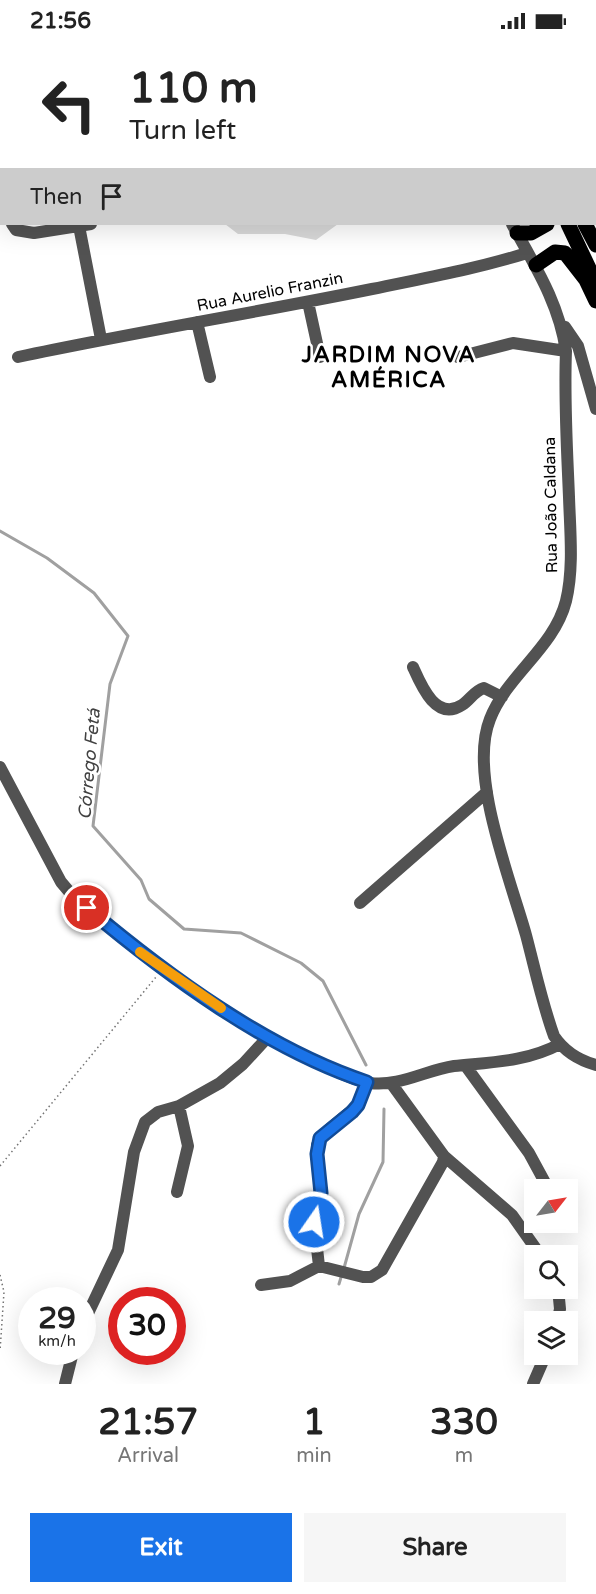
<!DOCTYPE html>
<meta charset="utf-8">
<style>
body{margin:0;font-family:"Varela Round",sans-serif;background:#f6f6f6;color:#222;height:100vh;display:flex;flex-direction:column;font-size:22px;white-space:nowrap}
*{box-sizing:border-box;margin:0}
p{font-size:20px;color:#767676}
.icon{flex:none;width:33px;height:33px;fill:none;stroke:currentColor;stroke-width:2;stroke-linecap:round;stroke-linejoin:round}
.map{position:relative;height:1342px;overflow:hidden}
.sheet{display:flex;flex-direction:column;background:#fff;flex:1}
.sheet>*{flex:none}
.hud{position:absolute;left:0px;top:0px;width:597px;height:183px;box-shadow:0 6px 24px #0002;background:#fff;color:#222;overflow:hidden}
.needle{width:39px;rotate:59deg}
.tools{position:absolute;left:524px;top:1137px;display:grid;gap:12px}
.tools a{display:grid;place-items:center;width:54px;height:54px;border-radius:0px;background:#fff;box-shadow:0 6px 24px #0002;font-size:30px}
.speed{position:absolute;left:18px;top:1245px;display:flex;gap:12px;font-size:30px;font-weight:700;text-align:center}
.speed>*{display:grid;place-content:center;width:78px;height:78px;border-radius:50%;background:#fff;box-shadow:0 6px 24px #0002;line-height:1}
.speed small{font-size:15px;font-weight:400}
.speed .limit{border:9px solid #d22;background:#fff;color:#111}
.pin{position:absolute;display:grid;place-items:center;width:51px;height:51px;color:#fff;margin:-26px;border:3px solid #fff;border-radius:50%;box-shadow:0 2px 6px #0007}
.me{position:absolute;width:66px;margin:-33px;rotate:13deg;stroke-linejoin:round;filter:drop-shadow(0 0 4px #0008)}
.turn{display:flex;align-items:center;gap:21px;height:126px;padding:0 30px;font-size:27px}
.turn .icon{width:78px;height:78px;stroke-width:2.5}
.turn b{display:block;font-size:42px;line-height:51px}
.then{display:flex;align-items:center;height:57px;padding:0 30px;background:#0003;gap:12px;font-size:22px}
.eta{display:flex;justify-content:space-evenly;align-items:center;height:102px;text-align:center}
.eta b{font-size:36px;font-weight:700;line-height:42px}
.action{display:flex;gap:12px;margin-top:auto;padding:12px 30px}
.action a{flex:1;height:69px;border-radius:0px;background:#1a73e8;color:#fff;font-size:24px;font-weight:700;line-height:69px;text-align:center}
.action a+a{background:#f6f6f6;color:#222}
.status{display:flex;justify-content:space-between;align-items:center;height:42px;padding:0 30px;background:#fff;direction:ltr}
.status svg{height:16px;fill:currentColor}
.map>svg:first-child{display:block}
.green{fill:#d9d9d9}
.lines{fill:none;stroke-linecap:round;stroke-linejoin:round}
.stream{stroke:#a0a0a0;stroke-width:3}
.path{stroke:#747474;stroke-width:1.5;stroke-dasharray:1.5 3;stroke-linecap:butt}
.minor{stroke:#525252;stroke-width:12}
.major{stroke:#000;stroke-width:15}
.route-casing{stroke:#114b97;stroke-width:15}
.route{stroke:#1a73e8;stroke-width:10}
.slow{stroke:#f59e0b;stroke-width:10}
.labels{text-anchor:middle;dominant-baseline:central;stroke-width:5;stroke-linejoin:round;paint-order:stroke}
.street-label{font-size:16px;fill:#000;stroke:#fff}
.water-label{font-size:18px;font-style:italic;fill:#414141;stroke:#fff}
.district-label{font-size:22px;font-weight:bold;letter-spacing:1.5px;fill:#000;stroke:#fff}
</style>
<div class="status"><b>21:56</b><svg viewBox="0 0 49 12"><path d="M0 12V9h3v3zM5 12V6h3v6zM10 12V3h3v9zM15 12V0h3v12zM26 1h20v11H26zM47 4h2v5h-2z"/></svg></div>
<div class="map">
<svg width="596" height="1342" viewBox="0 0 596 1342">
<rect width="100%" height="100%" fill="#fff"/>
<path class="green" d="M0 0H209L210 1 2 2 0 47Z
M225 182H338L316 198 285 192H238Z"/>
<g class="lines">
<path class="stream" d="M0 489 47 516 94 551 128 594 110 642 93 784 141 838 149 857 184 887 241 891 301 921 323 939 366 1023
M344 1226 359 1172 383 1120 384 1067
M339 1242 342 1232"/>
<path class="path" d="M0 1124 156 935
M0 1233 4 1250 0 1309"/>
<path class="minor" d="M415 0 416 2
M362 2 364 0
M12 182 16 188 34 191 91 182
M512 182C535 224 559 261 566 309 564 358 567 406 569 455 570 488 574 526 566 559 554 606 507 633 490 677 468 732 510 836 526 893 535 927 542 961 554 994 564 1009 578 1018 596 1023
M79 184 101 297
M308 260 320 315
M197 280 210 335
M565 285 578 304 596 367
M18 315C136 290 254 271 372 247 424 236 476 227 527 211
M458 315 513 301 566 309
M413 625C421 643 436 680 462 663 470 658 474 649 484 646L502 655
M0 725 61 840 72 853C147 917 226 978 315 1019 332 1027 351 1038 370 1041 399 1045 426 1028 454 1024 492 1020 526 1020 560 1002
M360 861 487 750
M465 1023 529 1111 548 1146
M444 1114 512 1173 541 1214
M177 1150 188 1104 179 1064
M319 1224 314 1180 321 1151 317 1103 328 1088 358 1063 367 1040
M261 1243 290 1239 319 1224 363 1235H371L382 1228 443 1120 444 1114 391 1041
M557 1280 560 1267 558 1246
M82 1284 118 1208 134 1110 145 1080 158 1070 179 1064 220 1041 243 1022 267 996
M65 1342 73 1310
M533 1342 546 1312"/>
<path class="major" d="M447 0 448 2
M494 0 495 2
M506 0 507 2
M596 158V159
M568 182 596 241
M585 182 596 203
M517 191H531L547 182
M536 223 555 210 565 211 586 238 596 259"/>
</g>
<g class="lines">
<g class="route-casing">
<path id="route" d="M87 866C168 934 267 1007 367 1040L358 1063 352 1070 320 1096 317 1112 321 1151 314 1180"/>
</g>
<use href="#route" class="route"/>
<path class="slow" d="M140 910 221 966"/>
</g>
<g class="labels">
<g class="street-label">
<text transform="translate(270 250) rotate(-11)">Rua Aurelio Franzin</text>
<text transform="translate(551 463) rotate(-91)">Rua João Caldana</text>
</g>
<g class="water-label">
<text transform="translate(89 722) rotate(-85)">Córrego Fetá</text>
</g>
<g class="district-label">
<text x="389" y="313">JARDIM NOVA<tspan x="389" dy="25">AMÉRICA</tspan></text>
</g>
</g>
</svg>
<div class="tools">
<a><svg class="needle" viewBox="-14 -14 28 28"><path d="M0-13l5 13h-10z" fill="#e53935"/><path d="M0 13l5-13h-10z" fill="#767676"/></svg></a>
<a><svg class="icon" aria-label="search" viewBox="0 0 24 24"><circle cx="10" cy="10" r="6"/><path d="M15 15l6 6"/></svg></a>
<a><svg class="icon" aria-label="layers" viewBox="0 0 24 24"><path d="M12 4l9 5-9 5-9-5zM3 14l9 5 9-5"/></svg></a>
</div>
<div class="speed"><div>29<small>km/h</small></div><div class="limit">30</div></div>
<div class="pin" style="left:87px;top:866px;background:#d93025"><svg class="icon" aria-label="arrive" viewBox="0 0 24 24"><path d="M6 21V4h12l-3 4 3 4H6"/></svg></div>
<svg class="me" style="left:314px;top:1180px" viewBox="-20 -20 40 40"><circle r="17" fill="#1a73e8" stroke="#fff" stroke-width="3"/><path d="M0-11L8 9 0 5-8 9z" fill="#fff"/></svg>
<div class="hud">
<div class="turn"><svg class="icon" aria-label="left" viewBox="0 0 24 24"><path d="M17 20v-9H6M10 6l-5 5 5 5"/></svg><div><b>110 m</b>Turn left</div></div>
<div class="then">Then<svg class="icon" aria-label="arrive" viewBox="0 0 24 24"><path d="M6 21V4h12l-3 4 3 4H6"/></svg></div>
</div>
</div>
<section class="sheet">
<div class="eta">
<div><b>21:57</b><p>Arrival</p></div>
<div><b>1</b><p>min</p></div>
<div><b>330</b><p>m</p></div>
</div>
<div class="action"><a>Exit</a><a>Share</a></div>
</section>
